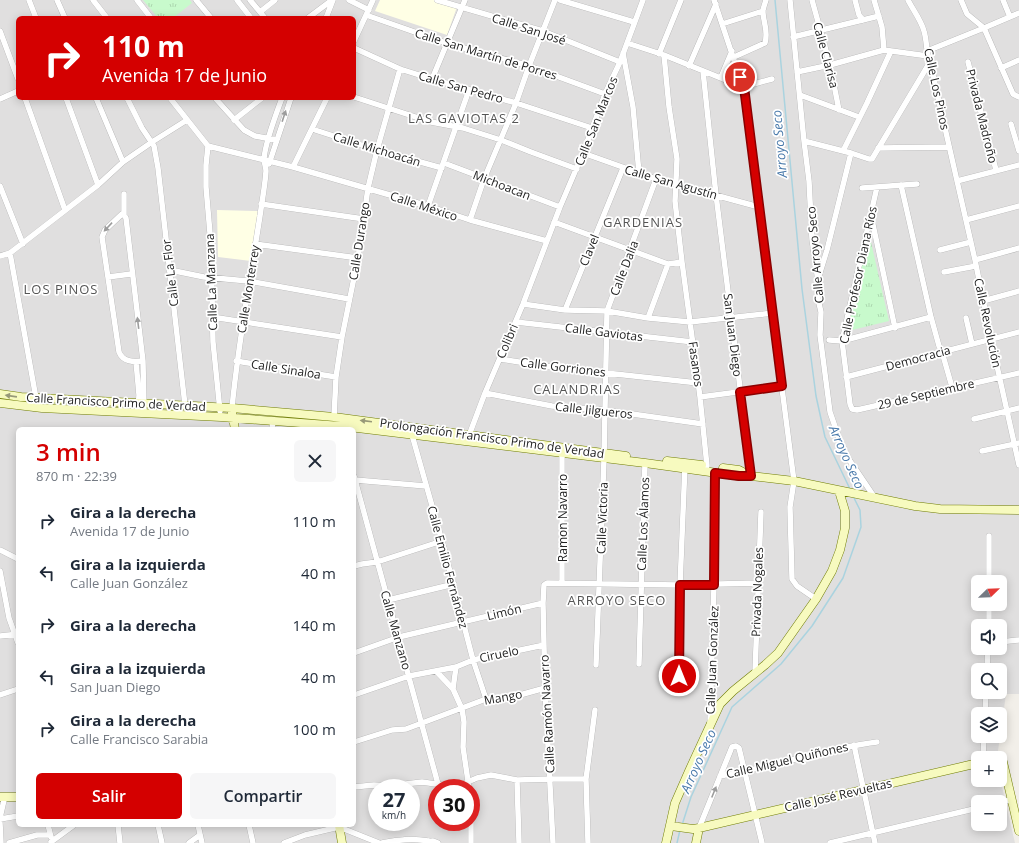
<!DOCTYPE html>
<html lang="es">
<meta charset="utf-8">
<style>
body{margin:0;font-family:"Open Sans",sans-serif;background:#f6f6f7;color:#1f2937;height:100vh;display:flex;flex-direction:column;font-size:15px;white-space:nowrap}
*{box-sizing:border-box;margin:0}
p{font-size:13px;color:#747a83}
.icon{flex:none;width:22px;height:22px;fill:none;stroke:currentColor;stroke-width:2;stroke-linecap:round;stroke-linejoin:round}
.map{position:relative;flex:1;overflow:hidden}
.drawer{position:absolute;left:16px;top:427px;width:340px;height:400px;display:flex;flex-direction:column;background:#fff;border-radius:6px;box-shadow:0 2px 10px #0003}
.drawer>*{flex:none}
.top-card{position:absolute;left:16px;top:16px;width:340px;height:84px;border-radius:6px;box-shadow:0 2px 10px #0003;background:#d40000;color:#fff;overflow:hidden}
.needle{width:26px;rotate:67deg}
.buttons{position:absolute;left:971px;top:575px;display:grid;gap:8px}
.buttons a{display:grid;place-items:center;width:36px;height:36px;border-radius:6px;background:#fff;box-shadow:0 2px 10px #0003;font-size:20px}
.speed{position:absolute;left:368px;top:779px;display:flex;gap:8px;font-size:20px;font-weight:700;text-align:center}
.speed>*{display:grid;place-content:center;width:52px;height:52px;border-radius:50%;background:#fff;box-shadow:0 2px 10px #0003;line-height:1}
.speed small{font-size:10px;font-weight:400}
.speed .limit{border:6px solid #d22;background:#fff;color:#111}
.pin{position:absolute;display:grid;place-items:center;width:34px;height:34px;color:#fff;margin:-17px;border:2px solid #fff;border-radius:50%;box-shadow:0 1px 4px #0007}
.me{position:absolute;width:44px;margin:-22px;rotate:0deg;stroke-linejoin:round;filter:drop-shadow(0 0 3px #0008)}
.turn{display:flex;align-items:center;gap:14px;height:84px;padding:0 20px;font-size:18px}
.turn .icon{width:52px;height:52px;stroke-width:2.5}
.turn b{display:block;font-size:28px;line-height:34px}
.round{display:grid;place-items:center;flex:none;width:42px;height:42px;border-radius:6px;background:#f6f6f7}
.overview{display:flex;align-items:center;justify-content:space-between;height:68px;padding:0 20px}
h1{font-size:24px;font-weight:600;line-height:30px;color:#d40000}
.cta{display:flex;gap:8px;margin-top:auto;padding:8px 20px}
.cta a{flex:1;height:46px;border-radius:6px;background:#d40000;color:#fff;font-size:16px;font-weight:600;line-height:46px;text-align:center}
.cta a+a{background:#f6f6f7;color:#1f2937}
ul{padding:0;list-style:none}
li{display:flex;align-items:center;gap:12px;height:52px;padding:0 20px}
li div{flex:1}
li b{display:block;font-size:15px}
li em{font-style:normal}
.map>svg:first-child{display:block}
.residential{fill:#e0dfdf;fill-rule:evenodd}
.education{fill:#ffffe5}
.park{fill:url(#park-tufts)}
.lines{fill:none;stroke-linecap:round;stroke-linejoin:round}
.stream{stroke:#aad3df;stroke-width:1.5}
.street-casing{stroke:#a9a9a9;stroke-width:6}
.secondary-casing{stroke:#707d05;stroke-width:9}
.street{stroke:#fff;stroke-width:5.5}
.secondary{stroke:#f7fabf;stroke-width:8}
.oneway{fill:#9c9c9c}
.oneway2{fill:#979978}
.route-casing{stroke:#8a0000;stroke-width:10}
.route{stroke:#d40000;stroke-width:7}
.labels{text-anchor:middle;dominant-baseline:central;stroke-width:3.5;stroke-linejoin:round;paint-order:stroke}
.street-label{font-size:12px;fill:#222;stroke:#fff}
.neighbourhood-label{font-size:13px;letter-spacing:1px;fill:#555;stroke:#fff}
.water-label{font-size:13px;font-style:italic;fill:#4a7aab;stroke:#fff}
</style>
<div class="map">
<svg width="1019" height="843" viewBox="0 0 1019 843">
<defs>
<pattern id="park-tufts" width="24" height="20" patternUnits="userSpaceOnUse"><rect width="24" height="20" fill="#c8facc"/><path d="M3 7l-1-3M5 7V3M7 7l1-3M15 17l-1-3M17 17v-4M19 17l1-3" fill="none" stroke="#acd6af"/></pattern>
</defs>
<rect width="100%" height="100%" fill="#f2efe9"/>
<path class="residential" d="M0 0H1019V694H1006L997 758H978V780H1000V778L1015 843H0ZM18 18H354V98H18ZM18 429H354V825H18ZM978 582H1000V604H978ZM978 626H1000V648H978ZM978 670H1000V692H978ZM978 714H1000V736H978ZM377 788H411V822H377ZM437 788H471V822H437ZM978 802H1000V824H978Z"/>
<path class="education" d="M380 0H434L457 7 447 35 375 11Z
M217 210 258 211 251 261 218 257Z"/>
<path class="park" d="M143 0H190L192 3 173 18H158Z
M868 237 870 238 889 321 848 331Z"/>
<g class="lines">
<path class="stream" d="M775 0 802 289 816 396 825 437 850 489
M682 825 691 797 732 707 781 664 812 626 843 578 861 527 860 510 853 496
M677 843 680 830"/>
<g class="street-casing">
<path id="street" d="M29 0 36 18
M57 0 65 18
M93 0 107 18
M137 0 151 18
M196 0 211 18
M237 0 251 18
M250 0 265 18
M349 0 369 10
M437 0 543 31 620 62
M560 0 634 22
M714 0 743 87 794 481 790 507 792 579 797 586 816 599
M790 0 804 141 809 181 812 239 818 281V299L821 312 820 335 830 412 840 441 850 461 875 498
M812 0 830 65 839 110
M855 0 859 15 863 20
M874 0 882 27 884 50
M908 0C913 10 921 20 924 31 927 41 926 52 930 62L975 260 991 339 1019 465
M961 0 967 14 984 28 1013 94 1019 97
M1003 0 1010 17
M260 12 275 0
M366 15 446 43 529 66 605 94
M308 18 332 0
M326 18 333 0
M722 24 763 11
M0 31 18 79
M793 37 879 16
M354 41 373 0
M627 43 664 55 743 87
M354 48 400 69 432 79 516 103 592 128
M927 51 984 28 1019 13
M623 53 633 107 639 173
M659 54 681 0
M664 55 669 107 677 159 675 201 682 262 700 397 707 466
M734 57 765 43C769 29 762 20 763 10 764 6 765 3 766 0
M968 62 996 170
M689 66 716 4
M1001 68 1019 60
M703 71 716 195 751 476
M797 72 830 65 884 50 928 56
M721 77 732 51
M432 79 465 0
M743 87 772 79
M800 95 859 117
M354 97 431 122 463 128 501 140 531 152 577 169
M25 98 65 210
M66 98 98 185
M96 98 123 162
M127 98 142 128 154 146 158 168 185 405
M170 98 208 146
M215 98 244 130 255 136 277 140
M0 99 18 91
M234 120 262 98
M1011 124 1019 151
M312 129 377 150 442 168
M804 141 851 153 869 159H872L930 62
M208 146 293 167 428 206 470 220 547 241
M208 146 206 165V187L211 245 213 342 220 411
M878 148 949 147
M843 151 867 103 891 51
M583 153 656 179 759 207
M444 163 560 207
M269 164 291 98
M293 167 327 98
M957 181 1019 165
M901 185 931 317 939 346 942 352 952 387
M0 186 23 244
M877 187 842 341 850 404 852 409 857 410 1019 373
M862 188 917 184
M124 194V215
M261 204 364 219
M428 206 469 90
M871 215 895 328
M470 220 484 179 516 103 529 66 555 0
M966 220 1019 206
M554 222 668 264 682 262
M255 244 358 258
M940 250 971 242
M10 253 36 398
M0 256 10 253 98 185 123 162 152 142 187 120
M975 260 1019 248
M170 270 204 277 248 281 349 299
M944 272 976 266
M108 277 131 274
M818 279 827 250 851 153
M983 301 1019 291
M523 304 565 310 607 311 648 318 690 322 773 313
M565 310 623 168
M212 317 342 337
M648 318 668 264
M966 318 972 344
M516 322 693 342
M829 340 842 341 931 317
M500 359 551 367 698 383
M143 361C133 362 123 362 119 352L102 237 105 230 122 214 124 215 126 218 143 361 144 412
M236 361 336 377
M136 362 139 395 138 412
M846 377 1019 332
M485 393 552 406 604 410 703 424
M700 397 782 386
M232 408C238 344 250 280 260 216 262 201 265 186 266 171 266 167 264 163 264 159 265 143 276 114 282 98
M334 417 336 377 342 337 358 258 368 188 377 150 400 69
M974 419 1019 408
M272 429 273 421
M412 435 442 541 473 660 486 699
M468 438 485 393 523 304 560 207 583 153 605 94 620 62 643 0
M982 451 1019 443
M354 476 438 784
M355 480 426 486
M0 550 18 559
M354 566 362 564 377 562 442 541
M0 571 9 618 18 643
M989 582V536
M562 583V454
M388 600 454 584
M989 626V604
M0 636 18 634
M1000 642 1019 640
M354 653 399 637 543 603
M639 664 645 463
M596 665 604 459 607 311 656 179
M987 670 988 648
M436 671 453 689 462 709 464 722 463 747 469 788
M755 673 761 512
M453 689 456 667
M679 691 680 585 685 465
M0 695 18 689
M354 695 409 676 456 667 473 660 544 645
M985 714 986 692
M710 723 714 585 715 473
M354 742 392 730 406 729 486 699 509 698 545 688
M854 745 875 843
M983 758 984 736
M720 776C773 767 824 749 877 742
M517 780 519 843
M354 787 374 785 389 786 422 782 456 787 477 778 491 775 517 780 551 779H586
M1000 802 1011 800
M0 818 5 796
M0 819 18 816
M0 823 1 843
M48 825 51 837
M118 825 120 843
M158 825 162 843
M198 825 202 843
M249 825 253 843
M699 828 732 747 736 746 739 748 762 843
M51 842 74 825
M426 842 433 841 438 843
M9 843 37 835H50
M189 843 200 835
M284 843 305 835 339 827 379 843
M382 843C398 840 412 838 428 841
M471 843V822
M553 843 545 688 543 603 544 585 547 583 680 585 757 583
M588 843 586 779 595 710
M830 843 978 808"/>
</g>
<g class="secondary-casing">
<path id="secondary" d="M0 394 21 397 232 408 334 417 626 456
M0 403 42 408 221 417 341 426 645 463 739 476H751L794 481 915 506 940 509 1019 510
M232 413 235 429
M667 461 702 465
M723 468 739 470 748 475
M1000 758 1003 762 1019 831
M0 797H18
M339 825 342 843
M671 826 693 829 699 828 978 763
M666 843 675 803 689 771 720 704 733 691 765 665 778 653 816 599 832 571 840 550 845 528V511L839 491
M696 843 699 828"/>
</g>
<use href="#street" class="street"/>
<use href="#secondary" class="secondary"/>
</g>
<defs><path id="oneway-solid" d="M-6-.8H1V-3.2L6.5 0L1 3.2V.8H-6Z"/></defs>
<g class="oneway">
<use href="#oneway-solid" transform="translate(284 116) rotate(-72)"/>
<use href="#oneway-solid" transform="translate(108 227) rotate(133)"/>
<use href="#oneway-solid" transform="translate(138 323) rotate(-97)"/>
<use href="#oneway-solid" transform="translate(714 792) rotate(-68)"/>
</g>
<g class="oneway2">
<use href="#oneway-solid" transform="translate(11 396) rotate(-172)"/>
<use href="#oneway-solid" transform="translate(366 421) rotate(-173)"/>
</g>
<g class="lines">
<g class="route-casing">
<path id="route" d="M679 676 680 585H714L715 473 739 476H751L740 392 782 386 744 87 740 77"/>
</g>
<use href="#route" class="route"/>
</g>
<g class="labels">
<g class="street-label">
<text transform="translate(529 29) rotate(18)">Calle San José</text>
<text transform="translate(486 54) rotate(17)">Calle San Martín de Porres</text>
<text transform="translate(826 55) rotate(75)">Calle Clarisa</text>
<text transform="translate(461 87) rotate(16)">Calle San Pedro</text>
<text transform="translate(937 89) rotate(78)">Calle Los Pinos</text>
<text transform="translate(982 116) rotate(76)">Privada Madroño</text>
<text transform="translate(596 121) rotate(-68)">Calle San Marcos</text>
<text transform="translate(377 149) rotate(17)">Calle Michoacán</text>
<text transform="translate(671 182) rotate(16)">Calle San Agustín</text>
<text transform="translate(502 185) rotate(21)">Michoacan</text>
<text transform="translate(424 206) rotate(18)">Calle México</text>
<text transform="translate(359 241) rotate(-81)">Calle Durango</text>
<text transform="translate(589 250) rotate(-68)">Clavel</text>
<text transform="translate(815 255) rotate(-95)">Calle Arroyo Seco</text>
<text transform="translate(624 268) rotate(-69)">Calle Dalia</text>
<text transform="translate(170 273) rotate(-97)">Calle La Flor</text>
<text transform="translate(858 275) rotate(-78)">Calle Profesor Diana Ríos</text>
<text transform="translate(211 282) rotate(-92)">Calle La Manzana</text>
<text transform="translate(248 289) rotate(-81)">Calle Monterrey</text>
<text transform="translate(988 323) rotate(78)">Calle Revolución</text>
<text transform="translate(604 332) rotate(7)">Calle Gaviotas</text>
<text transform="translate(733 335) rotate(83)">San Juan Diego</text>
<text transform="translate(507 341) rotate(-67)">Colibri</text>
<text transform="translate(918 358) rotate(-15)">Democracia</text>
<text transform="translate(696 364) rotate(82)">Fasanos</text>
<text transform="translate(563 367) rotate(7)">Calle Gorriones</text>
<text transform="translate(286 369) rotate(9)">Calle Sinaloa</text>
<text transform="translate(926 394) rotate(-13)">29 de Septiembre</text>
<text transform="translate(116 402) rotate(3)">Calle Francisco Primo de Verdad</text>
<text transform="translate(594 410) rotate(6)">Calle Jilgueros</text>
<text transform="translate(492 438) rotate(8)">Prolongación Francisco Primo de Verdad</text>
<text transform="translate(562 518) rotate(-90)">Ramon Navarro</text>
<text transform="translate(602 518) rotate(-88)">Calle Victoria</text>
<text transform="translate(643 524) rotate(-88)">Calle Los Álamos</text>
<text transform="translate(448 567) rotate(75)">Calle Emilio Fernández</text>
<text transform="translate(757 592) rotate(-88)">Privada Nogales</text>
<text transform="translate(504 612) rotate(-13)">Limón</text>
<text transform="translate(396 630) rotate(74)">Calle Manzano</text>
<text transform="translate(499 654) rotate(-12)">Ciruelo</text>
<text transform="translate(712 660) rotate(-88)">Calle Juan González</text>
<text transform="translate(503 697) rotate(-10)">Mango</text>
<text transform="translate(547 714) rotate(-93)">Calle Ramón Navarro</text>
<text transform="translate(787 760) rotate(-13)">Calle Miguel Quiñones</text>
<text transform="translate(838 795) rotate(-13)">Calle José Revueltas</text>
</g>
<g class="neighbourhood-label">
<text x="464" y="118">LAS GAVIOTAS 2</text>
<text x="643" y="222">GARDENIAS</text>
<text x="61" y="289">LOS PINOS</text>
<text x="577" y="389">CALANDRIAS</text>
<text x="617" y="600">ARROYO SECO</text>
</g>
<g class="water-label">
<text transform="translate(779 144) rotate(-95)">Arroyo Seco</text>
<text transform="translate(847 457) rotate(66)">Arroyo Seco</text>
<text transform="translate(698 761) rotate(-66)">Arroyo Seco</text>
</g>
</g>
</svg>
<div class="buttons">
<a><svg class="needle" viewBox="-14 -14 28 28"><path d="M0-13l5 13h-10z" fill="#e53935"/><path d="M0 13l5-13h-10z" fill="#747a83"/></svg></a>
<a><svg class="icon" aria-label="sound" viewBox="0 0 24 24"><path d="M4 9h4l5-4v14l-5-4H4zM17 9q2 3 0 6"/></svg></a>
<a><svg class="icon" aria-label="search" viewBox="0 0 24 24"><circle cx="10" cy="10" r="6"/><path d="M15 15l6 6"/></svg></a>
<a><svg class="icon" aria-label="layers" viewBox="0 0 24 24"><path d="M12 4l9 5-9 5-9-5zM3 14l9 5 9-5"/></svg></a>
<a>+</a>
<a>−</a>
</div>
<div class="speed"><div>27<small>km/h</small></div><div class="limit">30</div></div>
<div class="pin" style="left:740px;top:77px;background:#d93025"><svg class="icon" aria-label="arrive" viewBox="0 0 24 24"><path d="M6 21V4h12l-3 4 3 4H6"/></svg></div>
<svg class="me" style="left:679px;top:676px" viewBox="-20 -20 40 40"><circle r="17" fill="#d40000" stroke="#fff" stroke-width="3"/><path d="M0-11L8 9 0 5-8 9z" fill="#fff"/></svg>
<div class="top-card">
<div class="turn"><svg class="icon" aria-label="right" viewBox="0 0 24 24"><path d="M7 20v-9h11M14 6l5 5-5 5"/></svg><div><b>110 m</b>Avenida 17 de Junio</div></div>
</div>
<section class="drawer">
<div class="overview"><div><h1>3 min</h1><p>870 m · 22:39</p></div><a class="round"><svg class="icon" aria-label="close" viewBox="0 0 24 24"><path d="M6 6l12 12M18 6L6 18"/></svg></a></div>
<ul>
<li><svg class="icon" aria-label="right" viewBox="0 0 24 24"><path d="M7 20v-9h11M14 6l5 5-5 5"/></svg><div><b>Gira a la derecha</b><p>Avenida 17 de Junio</p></div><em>110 m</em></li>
<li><svg class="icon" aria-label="left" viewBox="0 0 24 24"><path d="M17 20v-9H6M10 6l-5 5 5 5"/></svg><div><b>Gira a la izquierda</b><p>Calle Juan González</p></div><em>40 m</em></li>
<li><svg class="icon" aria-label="right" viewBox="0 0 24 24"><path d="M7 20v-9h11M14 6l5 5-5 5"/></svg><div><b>Gira a la derecha</b></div><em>140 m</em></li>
<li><svg class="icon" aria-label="left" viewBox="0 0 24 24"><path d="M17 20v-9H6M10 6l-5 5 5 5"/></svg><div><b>Gira a la izquierda</b><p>San Juan Diego</p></div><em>40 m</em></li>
<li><svg class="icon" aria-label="right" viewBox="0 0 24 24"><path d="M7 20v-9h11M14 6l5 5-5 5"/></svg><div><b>Gira a la derecha</b><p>Calle Francisco Sarabia</p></div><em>100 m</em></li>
</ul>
<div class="cta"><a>Salir</a><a>Compartir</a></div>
</section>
</div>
